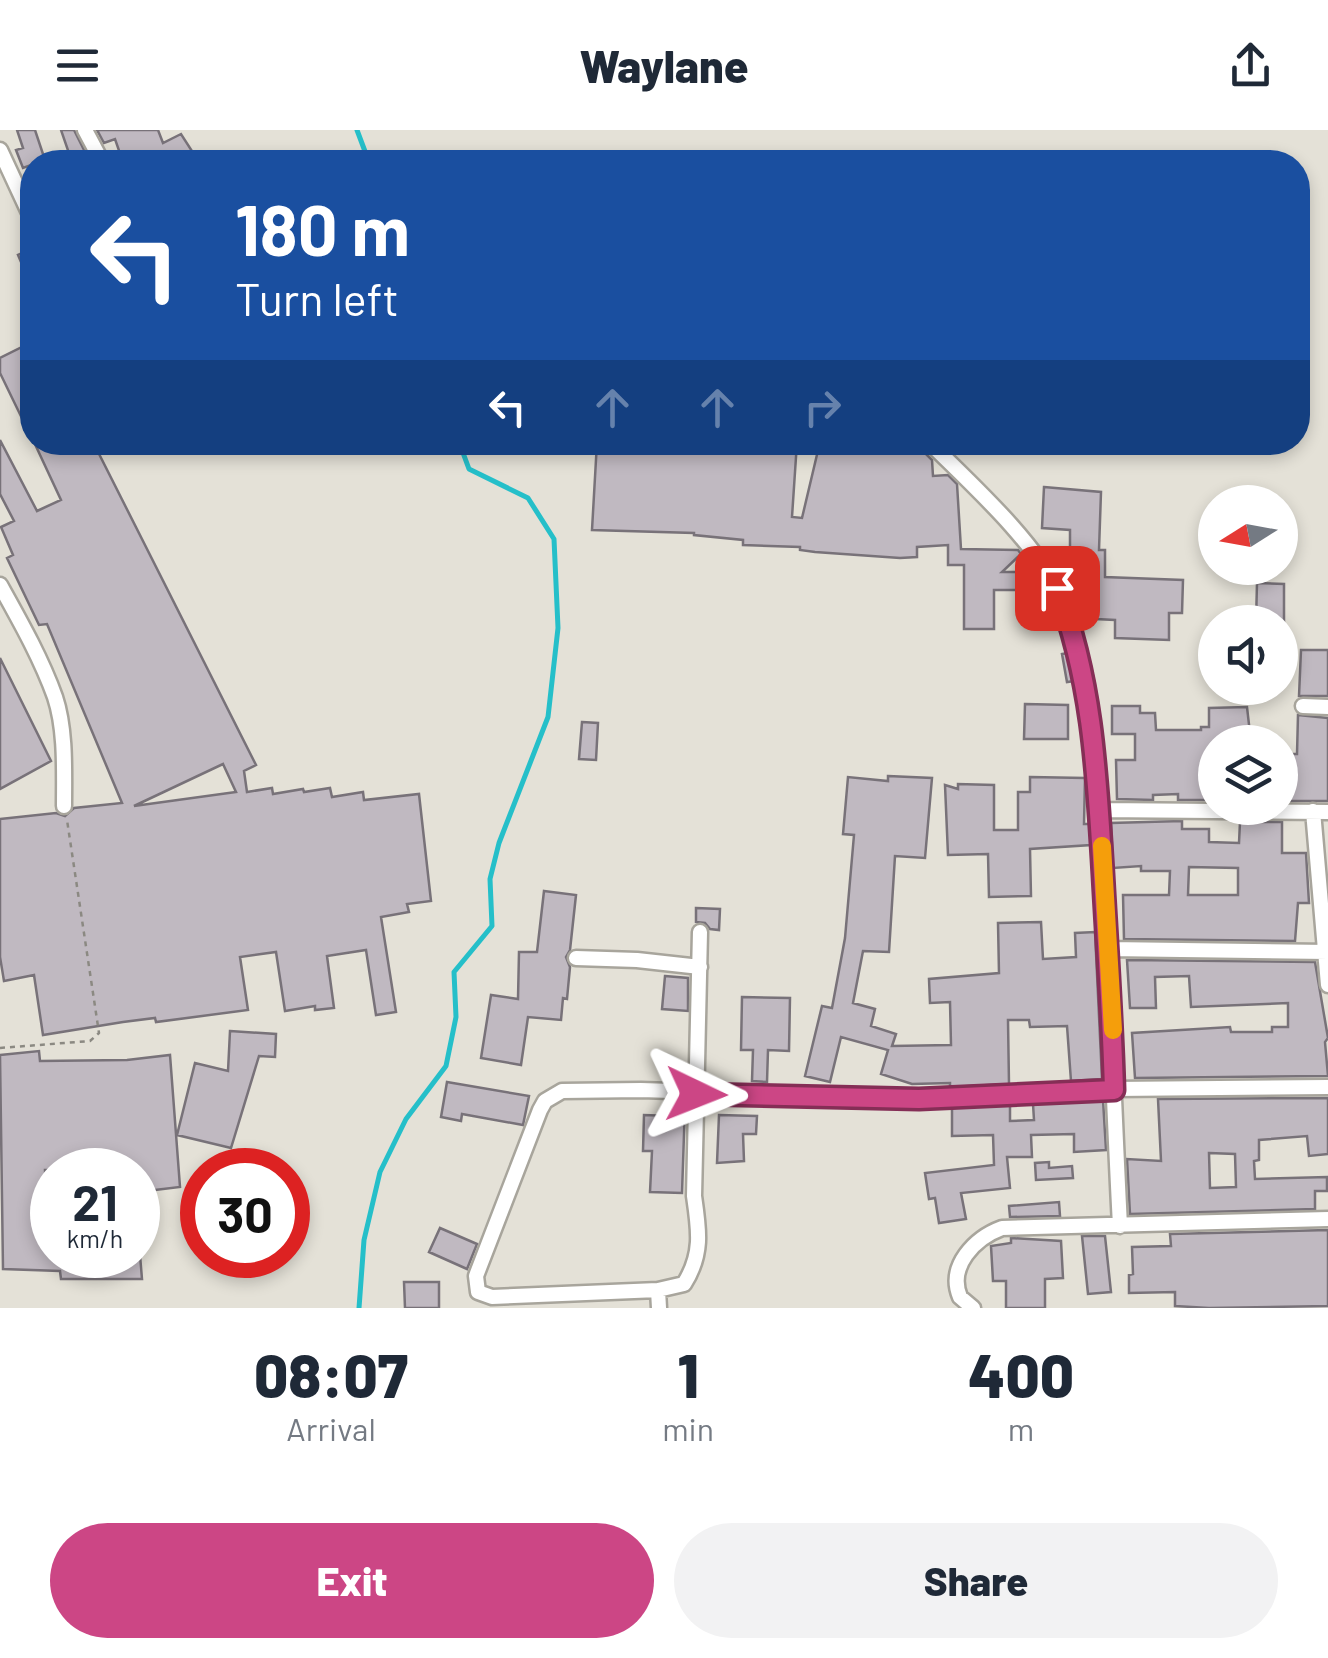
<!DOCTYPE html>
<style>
body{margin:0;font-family:Barlow,sans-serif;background:#f2f2f3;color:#1f2937;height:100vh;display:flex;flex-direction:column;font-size:38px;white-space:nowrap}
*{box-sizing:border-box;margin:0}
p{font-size:32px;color:#747a83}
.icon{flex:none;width:55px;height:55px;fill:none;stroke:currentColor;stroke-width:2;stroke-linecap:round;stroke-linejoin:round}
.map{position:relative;height:1178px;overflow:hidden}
.sheet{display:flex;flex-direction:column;background:#fff;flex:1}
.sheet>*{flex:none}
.hud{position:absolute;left:20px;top:20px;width:1290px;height:305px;border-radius:40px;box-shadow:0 5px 15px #0003;background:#1a4fa0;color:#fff;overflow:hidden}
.needle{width:65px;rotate:259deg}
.buttons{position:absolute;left:1198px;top:355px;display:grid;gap:20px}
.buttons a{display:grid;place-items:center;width:100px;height:100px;border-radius:50%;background:#fff;box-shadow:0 5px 15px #0003;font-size:50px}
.speed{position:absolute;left:30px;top:1018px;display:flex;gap:20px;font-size:50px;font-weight:700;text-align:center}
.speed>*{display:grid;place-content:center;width:130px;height:130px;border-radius:50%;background:#fff;box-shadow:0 5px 15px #0003;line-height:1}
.speed small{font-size:25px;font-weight:400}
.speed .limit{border:15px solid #d22;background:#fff;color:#111}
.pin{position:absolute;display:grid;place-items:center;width:85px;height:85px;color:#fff;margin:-42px;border-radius:20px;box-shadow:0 5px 15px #0006}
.me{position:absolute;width:110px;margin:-55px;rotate:92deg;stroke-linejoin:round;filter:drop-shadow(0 0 8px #0008)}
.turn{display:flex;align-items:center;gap:35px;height:210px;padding:0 50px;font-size:45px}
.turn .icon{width:130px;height:130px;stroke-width:2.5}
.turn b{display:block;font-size:70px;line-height:85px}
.lanes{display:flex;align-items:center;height:95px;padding:0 50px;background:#0003;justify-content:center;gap:50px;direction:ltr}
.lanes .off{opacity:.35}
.eta{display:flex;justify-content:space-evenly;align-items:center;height:170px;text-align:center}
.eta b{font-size:60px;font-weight:800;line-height:70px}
.action{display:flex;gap:20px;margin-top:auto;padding:20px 50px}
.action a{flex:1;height:115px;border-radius:60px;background:#cc4685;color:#fff;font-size:40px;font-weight:800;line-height:115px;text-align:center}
.action a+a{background:#f2f2f3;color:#1f2937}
header{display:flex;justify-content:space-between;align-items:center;height:130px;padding:0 50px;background:#fff;font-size:45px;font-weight:800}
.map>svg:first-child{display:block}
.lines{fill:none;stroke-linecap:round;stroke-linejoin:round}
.stream{stroke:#25bfc9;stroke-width:5}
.building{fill:#c0b9c1;stroke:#787279;stroke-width:2.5;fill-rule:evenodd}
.street-casing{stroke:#a8a59c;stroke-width:19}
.path{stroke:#8b8982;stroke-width:2.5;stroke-dasharray:5 5;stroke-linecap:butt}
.street{stroke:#fff;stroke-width:14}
.route-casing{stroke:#852e56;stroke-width:25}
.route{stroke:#cc4685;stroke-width:18}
.slow{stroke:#f59e0b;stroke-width:18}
</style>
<header><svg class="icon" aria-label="menu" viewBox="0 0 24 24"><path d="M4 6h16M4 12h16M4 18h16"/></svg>Waylane<svg class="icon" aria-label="share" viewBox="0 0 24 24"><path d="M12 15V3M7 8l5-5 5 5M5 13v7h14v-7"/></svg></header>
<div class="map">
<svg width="1328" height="1178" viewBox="0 0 1328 1178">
<rect width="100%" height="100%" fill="#e4e1d7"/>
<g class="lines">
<path class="stream" d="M357 0 369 32
M359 1178 364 1110 380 1042 406 989 446 936 456 887 454 842 492 796 490 749 499 713 548 587 558 498 554 409 528 368 469 339 459 312"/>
</g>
<path class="building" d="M17 0H35L45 30 23 38 16 20 23 18Z
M61 0H74L90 32H72Z
M97 0H158L163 13 181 4 199 32H123L115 9 104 13Z
M29 120 32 129V158L18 125Z
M32 212V309L0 243V228Z
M0 310 37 381 61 370 34 312H93L256 635 244 641 247 662 272 658 273 664 303 659 304 662 330 658 332 667 363 662 364 670 419 664 431 771 407 774 409 782 381 787 396 882 376 885 366 820 327 826 334 878 315 880V876L285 881 276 822 240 827 248 880 156 892 155 888 123 892 43 905 34 845 4 851 0 827V689L56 683 65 686 74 678 122 673 47 494 39 495 7 428 13 425 1 397 14 391 0 364ZM223 634 236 662 134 676Z
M597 312H797L792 387 802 388 820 312H911V319L920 318 932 330 933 346 948 345 957 354 961 419 1018 420 1021 424 1002 442H1032V460H994V499H964V435H948V415L917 417V427L900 428 815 422 800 420V417L743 415V410L694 405V403L592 400Z
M1044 357 1101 362 1099 420H1105V447L1183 450 1182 483H1169V510L1115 508V490L1096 489 1097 481H1088L1089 443H1070V400L1042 398Z
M1257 453 1284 454V492H1256Z
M1301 520H1328V566H1299Z
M1068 523 1075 551 1067 552 1062 524Z
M0 528 51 631 0 659Z
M1025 574 1068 575V609H1024Z
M1112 576H1140V583H1155L1156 600H1201V597H1209V578L1247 577 1251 612H1215V670H1178V664L1153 665V670L1117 669 1116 630H1135V604H1112Z
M1298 585 1328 588V671H1280V624H1297Z
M582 592 598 593 596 630 579 629Z
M888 646 932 648 925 728 895 726 889 822 863 821 853 873 875 879 871 896 896 904 892 916 951 915 950 872 930 873 929 849 999 843 998 793 1041 792 1043 829 1076 827 1075 803 1095 802 1102 949 1071 951 1067 896 1030 897 1029 890H1008L1009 954 950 957V953L912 954 881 944 888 920 841 907 830 952 805 946 822 876 832 878 845 808 854 705 843 704 848 647 888 651Z
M1030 647 1085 648 1084 694H1090L1091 715 1030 719 1031 766 989 767 988 724 948 725 945 655 958 659V654L994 655V700H1018V662H1030Z
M1182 691V699H1209V712L1239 713 1240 692H1282V723H1306L1309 773H1298L1295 811 1124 809 1123 765H1169L1170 741H1141V736L1113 738 1111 693ZM1189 737 1238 738V765H1188Z
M544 761 576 765 570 820 566 827 570 837 567 869 563 868 561 890 528 887 521 935 481 928 491 865 518 869 519 822H537Z
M696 778 720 779 719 800 710 799 705 793 696 792Z
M1127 830 1315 832 1328 908 1325 912 1328 946 1135 948 1132 903 1230 897 1231 902H1272V897H1288V873L1191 877 1189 846 1155 847 1156 878H1130Z
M665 846 688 848V881L662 879Z
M742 867 790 868 789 921 768 920 767 952 752 951 753 920H741Z
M230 901 276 904 275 927 259 926 231 1018 177 1005 195 933 228 941Z
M39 921 40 931 127 930 170 925 180 1057 138 1062V1040H45L49 1125H140L142 1149H61L60 1141 3 1139 0 925Z
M447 952 529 966 523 995 462 984 461 991 441 987Z
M1328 968V1024L1309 1026 1307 1006 1259 1010V1030L1254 1031 1255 1049 1327 1047V1061H1315V1079L1130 1084 1127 1029 1161 1031 1158 969ZM1209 1023 1235 1024 1236 1057 1210 1058Z
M1103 970 1106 1020 1074 1022V1004L1031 1005 1032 1027H1007L1010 1058 961 1063 966 1089 939 1093 935 1068 929 1069 925 1043 994 1035 993 1005 952 1006V978L1010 975V991L1034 990 1033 974Z
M673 974 685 975 682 1063 650 1062 652 1021H643L644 985 673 986Z
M719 985 757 986 756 1004H743L744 1031 717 1033Z
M1049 1032V1038L1072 1036 1073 1048 1036 1050 1035 1033Z
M1059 1072 1060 1086 1010 1087 1009 1076Z
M440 1098 477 1114 467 1139 429 1122Z
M1328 1100V1176L1209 1178 1175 1176V1162L1129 1163V1145L1133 1144 1132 1117 1171 1116 1170 1104Z
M1082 1106H1105L1111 1162 1088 1164Z
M1011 1108 1061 1111 1063 1148 1045 1149V1178H1006V1151H993L991 1116 1011 1113Z
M404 1152H439V1178H405Z"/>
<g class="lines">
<g class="street-casing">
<path id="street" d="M85 0 102 32
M0 20 32 89
M929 312C969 352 1035 411 1058 462 1098 549 1098 652 1103 746 1110 862 1114 979 1120 1096
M0 455C20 491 41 528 55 567 66 600 64 642 64 676
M1303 576 1328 577
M1100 680 1328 682
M1313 681 1328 855
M1109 819 1328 822
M576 828 637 830 700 837
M658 1160 684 1154C703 1124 699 1100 694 1066L700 802
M659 1178 658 1160 492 1167 478 1162 476 1146 540 980 545 971 562 961 641 960 919 969 1114 959 1328 957
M973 1178 960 1167C947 1136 975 1108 1002 1098L1328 1089"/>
</g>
<path class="path" d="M0 918 90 911 99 903 67 690"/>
<use href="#street" class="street"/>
</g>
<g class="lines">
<g class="route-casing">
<path id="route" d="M696 964 919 969 1114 960C1112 888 1107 816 1103 745 1097 646 1093 552 1057 458"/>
</g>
<use href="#route" class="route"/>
<path class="slow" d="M1102 716 1113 900"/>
</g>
</svg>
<div class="buttons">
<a><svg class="needle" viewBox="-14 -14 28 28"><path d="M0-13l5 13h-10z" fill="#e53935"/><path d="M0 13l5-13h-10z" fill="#747a83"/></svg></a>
<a><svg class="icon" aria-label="sound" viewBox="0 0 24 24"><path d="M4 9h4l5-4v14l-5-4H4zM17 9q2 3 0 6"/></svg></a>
<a><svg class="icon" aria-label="layers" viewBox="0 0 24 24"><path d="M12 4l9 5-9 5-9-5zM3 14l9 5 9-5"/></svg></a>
</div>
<div class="speed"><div>21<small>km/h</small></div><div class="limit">30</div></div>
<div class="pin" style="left:1057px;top:458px;background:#d93025"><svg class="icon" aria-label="arrive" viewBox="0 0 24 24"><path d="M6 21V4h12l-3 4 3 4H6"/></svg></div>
<svg class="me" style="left:696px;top:964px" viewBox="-20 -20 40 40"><path d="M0-17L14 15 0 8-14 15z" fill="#cc4685" stroke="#fff" stroke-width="4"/></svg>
<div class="hud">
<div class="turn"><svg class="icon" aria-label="left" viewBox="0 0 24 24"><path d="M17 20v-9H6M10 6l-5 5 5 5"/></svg><div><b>180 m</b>Turn left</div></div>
<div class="lanes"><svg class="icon" aria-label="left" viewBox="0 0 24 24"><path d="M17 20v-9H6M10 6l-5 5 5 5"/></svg><svg class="icon off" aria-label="ahead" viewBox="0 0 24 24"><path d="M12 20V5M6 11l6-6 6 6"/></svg><svg class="icon off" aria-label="ahead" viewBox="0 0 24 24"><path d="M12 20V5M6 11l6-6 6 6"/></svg><svg class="icon off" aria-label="right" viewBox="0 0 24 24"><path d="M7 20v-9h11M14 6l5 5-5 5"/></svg></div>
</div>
</div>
<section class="sheet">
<div class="eta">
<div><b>08:07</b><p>Arrival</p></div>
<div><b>1</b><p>min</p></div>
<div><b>400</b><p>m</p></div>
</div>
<div class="action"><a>Exit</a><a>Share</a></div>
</section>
